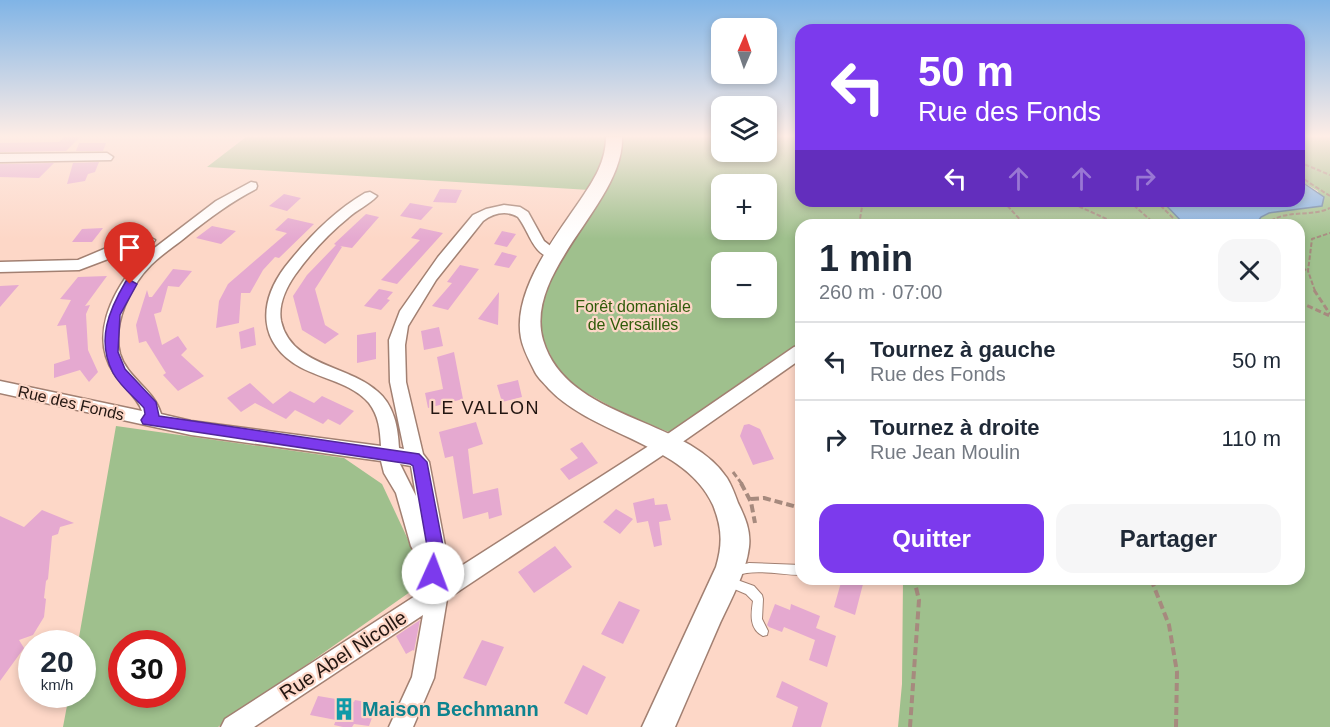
<!DOCTYPE html>
<html lang="fr">
<meta charset="utf-8">
<style>
body{margin:0;font-family:Arial,sans-serif;background:#f6f6f7;color:#1f2937;height:100vh;display:flex;flex-direction:column;font-size:22px;white-space:nowrap}
*{box-sizing:border-box;margin:0}
p{font-size:20px;color:#747a83}
.icon{flex:none;width:33px;height:33px;fill:none;stroke:currentColor;stroke-width:2;stroke-linecap:round;stroke-linejoin:round}
.map{position:relative;flex:1;overflow:hidden}
.panel{position:absolute;left:795px;top:219px;width:510px;height:366px;display:flex;flex-direction:column;background:#fff;border-radius:18px;box-shadow:0 3px 9px #0003}
.panel>*{flex:none}
.banner{position:absolute;left:795px;top:24px;width:510px;height:183px;border-radius:18px;box-shadow:0 3px 9px #0003;background:#7c3aed;color:#fff;overflow:hidden}
.needle{width:39px;rotate:2deg}
.fabs{position:absolute;left:711px;top:18px;display:grid;gap:12px}
.fabs a{display:grid;place-items:center;width:66px;height:66px;border-radius:12px;background:#fff;box-shadow:0 3px 9px #0003;font-size:30px}
.speed{position:absolute;left:18px;top:630px;display:flex;gap:12px;font-size:30px;font-weight:700;text-align:center}
.speed>*{display:grid;place-content:center;width:78px;height:78px;border-radius:50%;background:#fff;box-shadow:0 3px 9px #0003;line-height:1}
.speed small{font-size:15px;font-weight:400}
.speed .limit{border:9px solid #d22;background:#fff;color:#111}
.pin{position:absolute;display:grid;place-items:center;width:51px;height:51px;color:#fff;margin:-62px -26px;border-radius:50% 50% 50% 0;rotate:-45deg;box-shadow:0 0 6px #0007}
.pin .icon{rotate:45deg}
.me{position:absolute;width:66px;margin:-33px;rotate:2deg;stroke-linejoin:round;filter:drop-shadow(0 0 4px #0008)}
.turn{display:flex;align-items:center;gap:21px;height:126px;padding:0 24px;font-size:27px}
.turn .icon{width:78px;height:78px;stroke-width:2.5}
.turn b{display:block;font-size:42px;line-height:51px}
.lanes{display:flex;align-items:center;height:57px;padding:0 24px;background:#0003;justify-content:center;gap:30px;direction:ltr}
.lanes .off{opacity:.35}
.round{display:grid;place-items:center;flex:none;width:63px;height:63px;border-radius:18px;background:#f6f6f7}
.head{display:flex;align-items:center;justify-content:space-between;height:102px;padding:0 24px}
h1{font-size:36px;font-weight:600;line-height:45px}
.action{display:flex;gap:12px;margin-top:auto;padding:12px 24px}
.action a{flex:1;height:69px;border-radius:18px;background:#7c3aed;color:#fff;font-size:24px;font-weight:600;line-height:69px;text-align:center}
.action a+a{background:#f6f6f7;color:#1f2937}
ul{padding:0;list-style:none}
li{display:flex;align-items:center;gap:18px;height:78px;padding:0 24px;border-top:2px solid #e0e1e3}
li div{flex:1}
li b{display:block;font-size:22px}
li em{font-style:normal}
.map>svg:first-child{display:block}
.green{fill:#9fc08d;fill-rule:evenodd}
.water{fill:#85b3e4;stroke:#6884a5;stroke-width:1.5}
.building{fill:#e5a9d0}
.lines{fill:none;stroke-linecap:round;stroke-linejoin:round}
.lane-casing{stroke:#a28072;stroke-width:2}
.street-casing{stroke:#a28072;stroke-width:3}
.secondary-casing{stroke:#a28072;stroke-width:3}
.path-far2{stroke:#a68a7e;stroke-width:2;stroke-dasharray:4.5 2;stroke-linecap:butt}
.path-far1{stroke:#a68a7e;stroke-width:3;stroke-dasharray:6 3;stroke-linecap:butt}
.path{stroke:#a68a7e;stroke-width:4;stroke-dasharray:8 4;stroke-linecap:butt}
.lane{fill:#fff;fill-rule:evenodd}
.street{fill:#fff;fill-rule:evenodd}
.secondary{fill:#fff;fill-rule:evenodd}
.route{fill:#7c3aed;stroke:#51269a;stroke-width:1.5}
.labels{text-anchor:middle;dominant-baseline:central;stroke-width:4.5;stroke-linejoin:round;paint-order:stroke}
.park-label{font-size:16px;fill:#305b0a;stroke:#fdd7c7}
.street-label{font-size:16px;fill:#231611;stroke:#fdd7c7}
.neighbourhood-label{font-size:18px;letter-spacing:1.5px;fill:#231611;stroke:#fdd7c7}
.near-street-label{font-size:20px;fill:#231611;stroke:#fdd7c7}
.near-culture-label{font-size:20px;font-weight:bold;fill:#0d838f;stroke:#fdd7c7;text-anchor:start}
</style>
<div class="map">
<svg width="1330" height="727" viewBox="0 0 1330 727">
<rect width="100%" height="100%" fill="#fdd7c7"/>
<path class="green" d="M246 137H721L722 152H766L767 137H801V201H1162L1185 225H801V351L679 436 628 416 563 380 536 326 551 276 606 191 207 167ZM722 184H766V230H722ZM722 262H766V308H722Z
M1299 137H1330V727H898L902 684 903 579H1299V225H1255L1261 217 1269 213 1322 206 1318 191 1299 180Z
M116 426 344 458 382 484 427 580 218 727H63L69 695 82 694V644L78 643ZM122 644H172V694H122Z"/>
<path class="water" d="M1299 180 1324 197 1322 206 1269 213 1261 217 1255 225H1185L1162 201H1299Z"/>
<path class="building" d="M64 137H80L66 151 0 152V143L59 142Z
M79 143H106L103 151H76Z
M99 162 95 172 88 174 85 181 67 184 73 163Z
M54 163 39 178 0 177V164Z
M440 189H445L462 190 456 203 433 202Z
M284 194 301 198 287 211 269 206Z
M410 203 433 207 421 220 400 216Z
M366 214 379 217 352 248 340 246 342 247 315 289 325 325 339 334 325 344 302 330 293 296 307 275 336 245 334 244Z
M288 218 314 224 279 258 275 257 263 270 250 293H241L239 323 216 328 219 301 228 284 287 233 275 230Z
M212 226 236 231 221 244 196 238Z
M103 228 92 242H72L82 229Z
M420 228 443 233 397 284 381 280 420 240 411 238Z
M502 231 516 234 507 247 494 244Z
M502 252 517 256 509 268 494 265Z
M460 265 479 269 448 310 432 306 452 283 447 282Z
M173 269 192 271 179 287 168 286 161 312 154 314 162 345 178 336 187 349 181 355 204 376 178 391 163 375 166 373 146 341 139 343 136 325 147 290 149 297H152Z
M107 276 85 306 90 305 86 314 88 350 98 372 89 382 80 370 54 378V364L70 359 66 325 57 326 71 300 60 299 78 277Z
M19 285 0 307V286Z
M379 289 393 292 387 299 390 300 381 310 364 306Z
M499 292 498 325 478 319Z
M254 327 256 345 241 349 239 332Z
M439 327 443 346 424 350 421 331Z
M376 332V359L357 363V335Z
M454 352 463 399 428 408 425 393 443 389 437 357Z
M518 380 522 397 502 402 497 385Z
M250 383 273 404 290 391 314 403 322 396 354 411 340 425 328 419 323 424 295 410 286 419 255 403 241 412 227 398Z
M476 422 483 444 468 449 473 494 498 488 502 515 489 519 488 512 463 519 453 456 445 458 439 432Z
M749 424 760 429 774 459 753 465 740 436 744 425Z
M582 442 598 463 569 480 560 469 578 458 570 449Z
M654 498 655 505 667 504 671 520 659 522 662 545 654 547 648 521 637 523 633 503Z
M616 509 633 519 620 534 603 522Z
M42 510 74 523 60 527 58 534 52 536 48 579 46 581 44 598 46 599 44 617 33 635 19 640 24 648 0 681V516L24 527Z
M555 546 572 567 534 593 518 572Z
M842 579H850L863 584 855 615 834 607Z
M619 601 640 610 623 644 601 634Z
M775 604 790 610 791 604 820 616 816 628 836 636 827 667 809 660 815 640 784 627 782 632 769 627 767 625Z
M420 620 414 651 413 650 406 654 396 636Z
M482 640 504 647 486 686 463 678Z
M583 665 606 677 587 715 564 703Z
M782 681 828 703 821 727H792L798 707 776 697Z
M318 696 354 702 355 700 377 704 369 726 354 724 352 727H343L334 725 336 720 310 715Z"/>
<g class="lines">
<g class="lane-casing">
<path id="lane" d="M749 563 801 565V575C779 575 756 568 735 576L731 574 730 571 731 568Z
M729 577 754 586 762 595 763 599 762 619 768 631 767 635 763 636C749 629 751 614 753 601L746 594 725 585 724 582 725 579Z"/>
</g>
<g class="street-casing">
<path id="street" d="M107 153 113 157 111 160 0 162V154Z
M251 182 256 183 257 186 256 189C231 202 209 218 187 236 175 246 162 254 151 265 130 286 112 324 120 354 127 378 154 389 161 414L191 421 381 446C380 430 379 416 369 403 352 383 322 379 300 367 258 343 258 303 285 267 307 239 334 211 365 193L370 192 377 196C369 205 356 210 348 218 328 234 310 254 295 275 286 288 278 305 281 321 291 366 348 365 377 391 394 405 398 427 399 448L404 449 390 382 389 340 400 311 438 257 473 215 486 209 504 205 520 207 528 212 544 241 562 255 555 260C531 253 531 234 518 217 506 210 494 213 483 221L436 280 408 326 405 345 406 382 423 454 429 462 445 546 441 561 444 577 669 433 794 347 801 345V359L681 443 447 599 434 678 413 727H389L412 677 423 615 254 727H221L225 719 426 589 421 564 411 546 396 493 384 473 381 461 191 435 0 393V381L142 411C137 396 122 386 114 373 90 337 111 295 135 265L129 260 137 245 116 256 79 270 0 272V262L78 260 142 233 155 240 144 256 216 201ZM400 464 411 466 416 496Z"/>
</g>
<g class="secondary-casing">
<path id="secondary" d="M606 137H622C625 202 523 270 543 340 567 421 686 416 727 478 732 486 735 495 738 503 745 517 751 531 749 547 746 573 731 599 720 623 705 658 690 692 675 727H642L716 567C723 544 722 527 713 505 686 444 594 436 549 389 544 383 538 378 535 372 530 362 523 349 521 338 512 291 556 236 581 199 594 180 606 161 606 137Z"/>
</g>
<path class="path-far2" d="M1299 162 1330 175
M1299 176 1330 196
M1003 201 1025 225
M1067 201 1120 225
M1129 201 1156 225
M1156 201 1180 225
M859 225 863 201
M1266 225C1283 208 1309 218 1330 208
M1299 275 1306 269
M1315 291 1308 271 1312 239 1330 233"/>
<path class="path-far1" d="M1314 290 1330 314
M1299 302 1330 316
M733 472 742 484"/>
<path class="path" d="M741 483 751 502 755 523
M751 499 764 498 801 508
M1151 579 1169 625 1177 672 1176 727
M910 727 919 600 914 579"/>
<use href="#lane" class="lane"/>
<use href="#street" class="street"/>
<use href="#secondary" class="secondary"/>
</g>
<linearGradient id="sky" x2="0" y2="1"><stop stop-color="#80b4e6"/><stop offset="0.57" stop-color="#feede6"/><stop offset="1" stop-color="#feede6" stop-opacity="0"/></linearGradient>
<rect width="1330" height="239" fill="url(#sky)"/>
<path class="route" d="M130 280 137 284 120 315 118 352 125 369 156 402 159 416 419 454 427 462 443 546 440 561 442 573 439 579 433 581 427 579 423 561 427 546 413 466 410 464 143 424 141 420 145 414 144 408C134 397 120 386 113 373 96 340 109 310 126 281Z"/>
<defs>
<g id="building-bare" transform="scale(1.8)"><path d="M-4-6H4V6H1V3H-1V6H-4ZM-2.5-4.3h1.7v1.8h-1.7ZM.8-4.3h1.7v1.8H.8ZM-2.5-1h1.7V.8h-1.7ZM.8-1h1.7V.8H.8Z" fill="#0f9aa8" stroke="#fdd7c7" stroke-width="2.5" paint-order="stroke"/></g>
</defs>
<g fill-rule="evenodd">
<use href="#building-bare" x="344" y="709"/>
</g>
<g class="labels">
<g class="park-label">
<text x="633" y="306">Forêt domaniale<tspan x="633" dy="18">de Versailles</tspan></text>
</g>
<g class="street-label">
<text transform="translate(71 403) rotate(13)">Rue des Fonds</text>
</g>
<g class="neighbourhood-label">
<text x="485" y="408">LE VALLON</text>
</g>
<g class="near-street-label">
<text transform="translate(343 655) rotate(-33)">Rue Abel Nicolle</text>
</g>
<g class="near-culture-label">
<text x="362" y="709">Maison Bechmann</text>
</g>
</g>
</svg>
<div class="fabs">
<a><svg class="needle" viewBox="-14 -14 28 28"><path d="M0-13l5 13h-10z" fill="#e53935"/><path d="M0 13l5-13h-10z" fill="#747a83"/></svg></a>
<a><svg class="icon" aria-label="layers" viewBox="0 0 24 24"><path d="M12 4l9 5-9 5-9-5zM3 14l9 5 9-5"/></svg></a>
<a>+</a>
<a>−</a>
</div>
<div class="speed"><div>20<small>km/h</small></div><div class="limit">30</div></div>
<div class="pin" style="left:130px;top:284px;background:#d93025"><svg class="icon" aria-label="arrive" viewBox="0 0 24 24"><path d="M6 21V4h12l-3 4 3 4H6"/></svg></div>
<svg class="me" style="left:433px;top:573px" viewBox="-20 -20 40 40"><circle r="19" fill="#fff"/><path d="M0-13L10 11 0 6-10 11z" fill="#7c3aed"/></svg>
<div class="banner">
<div class="turn"><svg class="icon" aria-label="left" viewBox="0 0 24 24"><path d="M17 20v-9H6M10 6l-5 5 5 5"/></svg><div><b>50 m</b>Rue des Fonds</div></div>
<div class="lanes"><svg class="icon" aria-label="left" viewBox="0 0 24 24"><path d="M17 20v-9H6M10 6l-5 5 5 5"/></svg><svg class="icon off" aria-label="ahead" viewBox="0 0 24 24"><path d="M12 20V5M6 11l6-6 6 6"/></svg><svg class="icon off" aria-label="ahead" viewBox="0 0 24 24"><path d="M12 20V5M6 11l6-6 6 6"/></svg><svg class="icon off" aria-label="right" viewBox="0 0 24 24"><path d="M7 20v-9h11M14 6l5 5-5 5"/></svg></div>
</div>
<section class="panel">
<div class="head"><div><h1>1 min</h1><p>260 m · 07:00</p></div><a class="round"><svg class="icon" aria-label="close" viewBox="0 0 24 24"><path d="M6 6l12 12M18 6L6 18"/></svg></a></div>
<ul>
<li><svg class="icon" aria-label="left" viewBox="0 0 24 24"><path d="M17 20v-9H6M10 6l-5 5 5 5"/></svg><div><b>Tournez à gauche</b><p>Rue des Fonds</p></div><em>50 m</em></li>
<li><svg class="icon" aria-label="right" viewBox="0 0 24 24"><path d="M7 20v-9h11M14 6l5 5-5 5"/></svg><div><b>Tournez à droite</b><p>Rue Jean Moulin</p></div><em>110 m</em></li>
</ul>
<div class="action"><a>Quitter</a><a>Partager</a></div>
</section>
</div>
